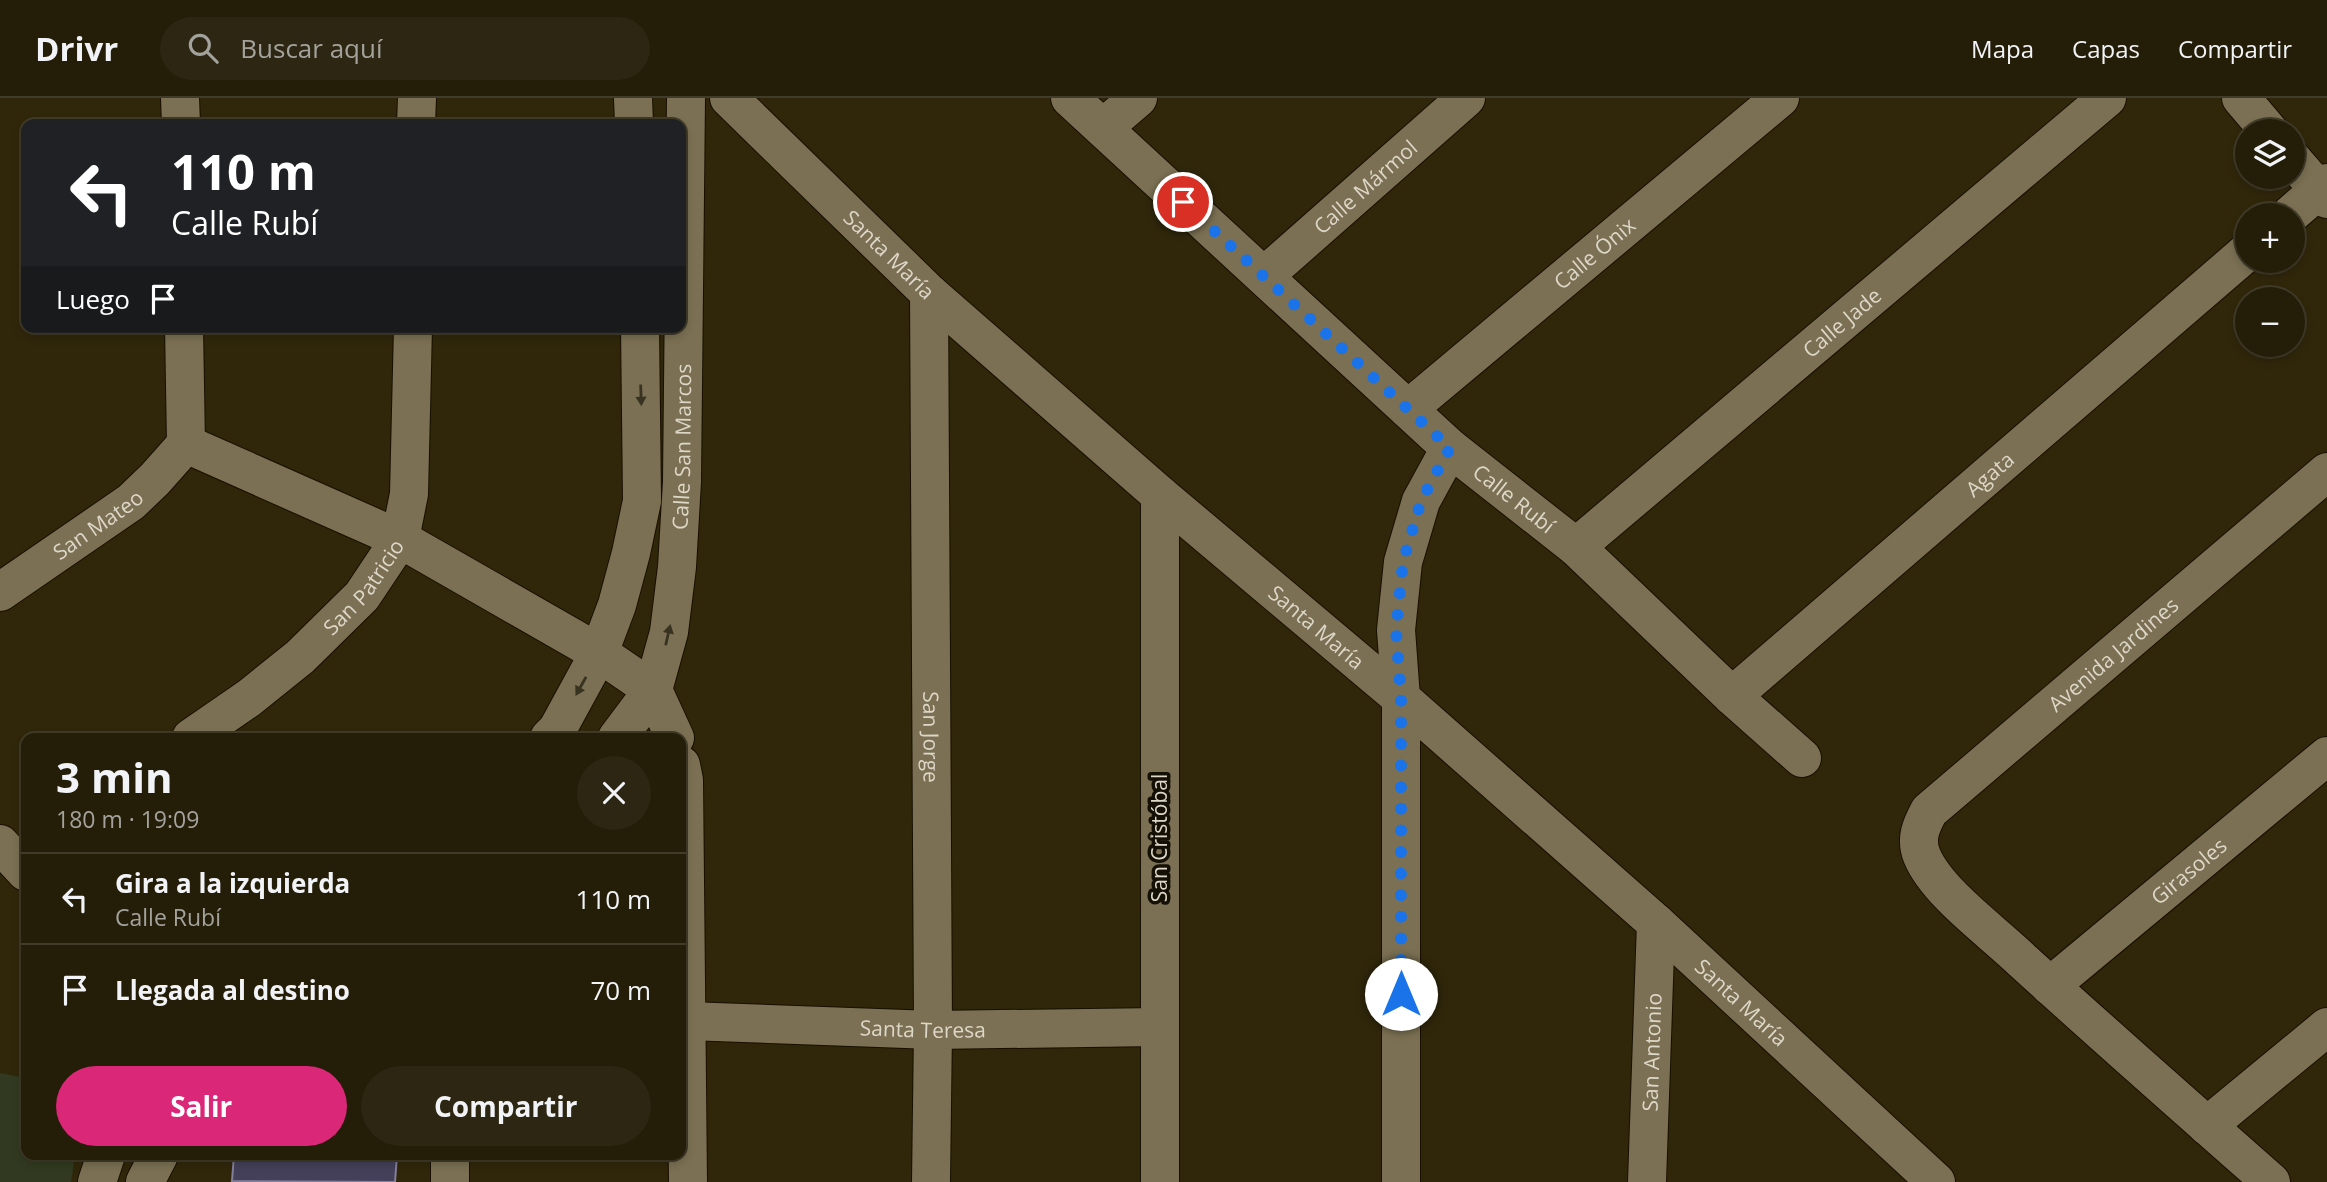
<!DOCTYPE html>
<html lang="es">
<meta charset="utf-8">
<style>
body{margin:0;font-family:"Open Sans",sans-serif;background:#2c2612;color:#f1f3f6;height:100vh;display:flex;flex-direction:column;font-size:26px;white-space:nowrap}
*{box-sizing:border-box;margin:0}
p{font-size:23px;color:#a3a29c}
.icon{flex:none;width:38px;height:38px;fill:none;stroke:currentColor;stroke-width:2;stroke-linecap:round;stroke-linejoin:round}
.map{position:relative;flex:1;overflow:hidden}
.details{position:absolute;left:21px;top:635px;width:665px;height:427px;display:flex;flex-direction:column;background:#241d08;border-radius:14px;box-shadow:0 4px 10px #0003,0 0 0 2px #413b29}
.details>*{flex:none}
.top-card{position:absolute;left:21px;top:21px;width:665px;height:214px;border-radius:14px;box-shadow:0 4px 10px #0003,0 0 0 2px #413b29;background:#202124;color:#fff;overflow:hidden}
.fabs{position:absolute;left:2235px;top:21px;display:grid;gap:14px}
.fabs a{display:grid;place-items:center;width:70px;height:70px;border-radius:50%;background:#241d08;box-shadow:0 4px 10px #0003,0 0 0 2px #413b29;font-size:35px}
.pin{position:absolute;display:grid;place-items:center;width:60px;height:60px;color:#fff;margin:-30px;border:4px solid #fff;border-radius:50%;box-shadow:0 2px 7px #0007}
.me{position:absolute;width:77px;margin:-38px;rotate:0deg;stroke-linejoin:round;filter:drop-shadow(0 0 5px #0008)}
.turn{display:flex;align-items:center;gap:24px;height:147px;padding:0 35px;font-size:32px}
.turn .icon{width:91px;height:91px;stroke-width:2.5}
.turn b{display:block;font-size:49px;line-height:60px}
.then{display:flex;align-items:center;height:66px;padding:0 35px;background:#0003;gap:14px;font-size:26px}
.round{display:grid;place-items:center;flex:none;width:74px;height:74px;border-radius:37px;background:#2c2612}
.summary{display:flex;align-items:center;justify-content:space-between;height:119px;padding:0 35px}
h1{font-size:42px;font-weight:700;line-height:52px}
.button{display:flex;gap:14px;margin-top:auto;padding:14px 35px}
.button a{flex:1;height:80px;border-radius:42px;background:#db2777;color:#fff;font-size:28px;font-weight:700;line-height:80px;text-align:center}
.button a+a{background:#2c2612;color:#f1f3f6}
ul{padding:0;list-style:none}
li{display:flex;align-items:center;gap:21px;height:91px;padding:0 35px;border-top:2px solid #413b29}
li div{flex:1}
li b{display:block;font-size:26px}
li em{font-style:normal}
header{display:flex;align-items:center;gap:42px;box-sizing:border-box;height:98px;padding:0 35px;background:#241d08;border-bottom:2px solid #413b29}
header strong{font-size:33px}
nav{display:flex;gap:38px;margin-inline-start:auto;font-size:24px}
.search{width:490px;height:63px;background:#2c2612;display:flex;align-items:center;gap:18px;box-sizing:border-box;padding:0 24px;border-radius:38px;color:#a3a29c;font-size:26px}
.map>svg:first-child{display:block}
.green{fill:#313a20}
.building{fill:#45405a;stroke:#847f9c;stroke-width:2}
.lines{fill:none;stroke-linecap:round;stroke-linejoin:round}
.minor-casing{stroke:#180f00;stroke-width:40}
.minor{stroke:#7b7053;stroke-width:38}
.oneway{fill:#383221}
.route{stroke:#1a73e8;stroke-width:12;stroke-dasharray:0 21.6}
.labels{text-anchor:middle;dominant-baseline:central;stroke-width:7;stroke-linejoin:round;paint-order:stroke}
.street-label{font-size:21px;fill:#ddd7c8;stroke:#141006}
</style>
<header>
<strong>Drivr</strong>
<div class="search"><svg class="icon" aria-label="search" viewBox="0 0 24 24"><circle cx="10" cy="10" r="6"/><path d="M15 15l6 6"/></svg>Buscar aquí</div>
<nav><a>Mapa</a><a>Capas</a><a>Compartir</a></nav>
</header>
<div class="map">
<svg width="2327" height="1084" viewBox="0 0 2327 1084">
<rect width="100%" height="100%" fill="#30270b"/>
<path class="green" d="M0 975 26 980V1057H75L71 1084H0Z"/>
<path class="building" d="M234 1057H397L395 1084 232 1083Z"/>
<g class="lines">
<g class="minor-casing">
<g id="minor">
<path d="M180 0 181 26"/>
<path d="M633 0 634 26"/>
<path id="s1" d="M729 0 929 195 1160 397 1401 600 1656 825 1936 1084"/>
<path id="s2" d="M1070 0 1450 350 1576 449 1732 598 1802 660"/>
<path d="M2241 0 2269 33"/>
<path d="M416 26 417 0"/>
<path d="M1103 30 1138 0"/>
<path d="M2292 61 2327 101"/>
<path d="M2290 117 2327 85"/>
<path id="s3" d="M1264 178 1466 0"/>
<path id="s4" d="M929 195 933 932 931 1084"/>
<path d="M184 229 186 346"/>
<path id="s5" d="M1408 311 1780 0"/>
<path d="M186 346 400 441 599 555 653 592 675 640"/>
<path id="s6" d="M1576 449 2107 0"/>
<path id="s7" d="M0 494 131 404 155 381 186 346"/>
<path id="s8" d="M1732 598 2247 154"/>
<path id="s9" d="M191 640 249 600 300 559 362 498 400 441 409 396 413 229"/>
<path d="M549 640 557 632 599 555 617 507 631 455 642 403 640 229"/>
<path id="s10" d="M617 640 653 592 669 534 677 469 682 384 686 0"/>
<path d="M681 667 684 682 688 1084"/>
<path d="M0 746 26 774"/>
<path id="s11" d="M2050 888 2327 658"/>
<path id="s12" d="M687 923 933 932 1159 929"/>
<path d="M2207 1028 2327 929"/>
<path d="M450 1057V1084"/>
<path d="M97 1084 106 1057"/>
<path d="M145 1084 159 1057"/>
<path d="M1160 1084V397"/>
<path d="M1401 1084V600L1396 532 1403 464 1421 403 1450 350"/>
<path id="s13" d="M1647 1084 1656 825"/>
<path id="s14" d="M2271 1084C2185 1008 2098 932 2013 854 1986 829 1936 792 1922 758 1915 741 1921 728 1929 713L2327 374"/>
</g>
</g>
<use href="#minor" class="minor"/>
</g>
<defs><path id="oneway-solid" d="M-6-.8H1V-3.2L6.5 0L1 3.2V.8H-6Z" transform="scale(1.75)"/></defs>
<g class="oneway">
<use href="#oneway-solid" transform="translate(641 297) rotate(88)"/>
<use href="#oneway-solid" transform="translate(668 537) rotate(-77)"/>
<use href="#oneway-solid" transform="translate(581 588) rotate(119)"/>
</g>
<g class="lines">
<path class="route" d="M1183 104 1450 350 1421 403 1403 464 1396 532 1401 600V896"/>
</g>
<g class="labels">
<g class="street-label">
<text stroke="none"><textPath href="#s3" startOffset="135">Calle Mármol</textPath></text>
<text stroke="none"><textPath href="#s5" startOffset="243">Calle Ónix</textPath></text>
<text stroke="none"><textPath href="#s1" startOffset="224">Santa María</textPath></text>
<text stroke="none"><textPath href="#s6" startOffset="348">Calle Jade</textPath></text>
<text stroke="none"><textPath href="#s10" startOffset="306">Calle San Marcos</textPath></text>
<text stroke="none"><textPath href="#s8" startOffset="340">Agata</textPath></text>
<text stroke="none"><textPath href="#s2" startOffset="598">Calle Rubí</textPath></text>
<text stroke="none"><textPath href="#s7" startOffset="119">San Mateo</textPath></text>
<text stroke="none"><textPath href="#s9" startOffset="231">San Patricio</textPath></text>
<text stroke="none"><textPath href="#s1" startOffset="791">Santa María</textPath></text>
<text stroke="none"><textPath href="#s14" startOffset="768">Avenida Jardines</textPath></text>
<text stroke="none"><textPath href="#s4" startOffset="444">San Jorge</textPath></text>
<text transform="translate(1159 740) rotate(-90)">San Cristóbal</text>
<text stroke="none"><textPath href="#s11" startOffset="180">Girasoles</textPath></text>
<text stroke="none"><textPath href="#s1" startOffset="1358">Santa María</textPath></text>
<text stroke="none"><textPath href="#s12" startOffset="236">Santa Teresa</textPath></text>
<text stroke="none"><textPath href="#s13" startOffset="130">San Antonio</textPath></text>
</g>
</g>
</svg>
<div class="fabs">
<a><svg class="icon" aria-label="layers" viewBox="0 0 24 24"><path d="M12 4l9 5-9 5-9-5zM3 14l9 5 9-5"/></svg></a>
<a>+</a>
<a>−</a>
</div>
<div class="pin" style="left:1183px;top:104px;background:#d93025"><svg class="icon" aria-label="arrive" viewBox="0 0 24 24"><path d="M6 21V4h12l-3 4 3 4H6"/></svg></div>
<svg class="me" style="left:1401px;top:896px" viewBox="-20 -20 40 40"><circle r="19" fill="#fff"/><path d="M0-13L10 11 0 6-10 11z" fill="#1a73e8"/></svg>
<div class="top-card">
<div class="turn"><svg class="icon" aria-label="left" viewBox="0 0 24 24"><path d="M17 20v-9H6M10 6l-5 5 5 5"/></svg><div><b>110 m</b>Calle Rubí</div></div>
<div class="then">Luego<svg class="icon" aria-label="arrive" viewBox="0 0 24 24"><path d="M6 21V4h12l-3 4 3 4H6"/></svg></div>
</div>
<section class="details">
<div class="summary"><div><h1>3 min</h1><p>180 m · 19:09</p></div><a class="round"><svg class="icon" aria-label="close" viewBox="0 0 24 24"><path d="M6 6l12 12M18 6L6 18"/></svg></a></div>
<ul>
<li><svg class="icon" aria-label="left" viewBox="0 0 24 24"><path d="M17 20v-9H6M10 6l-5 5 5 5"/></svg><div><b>Gira a la izquierda</b><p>Calle Rubí</p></div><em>110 m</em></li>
<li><svg class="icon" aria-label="arrive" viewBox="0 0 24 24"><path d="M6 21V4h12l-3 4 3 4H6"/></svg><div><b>Llegada al destino</b></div><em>70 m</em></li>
</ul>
<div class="button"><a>Salir</a><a>Compartir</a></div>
</section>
</div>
